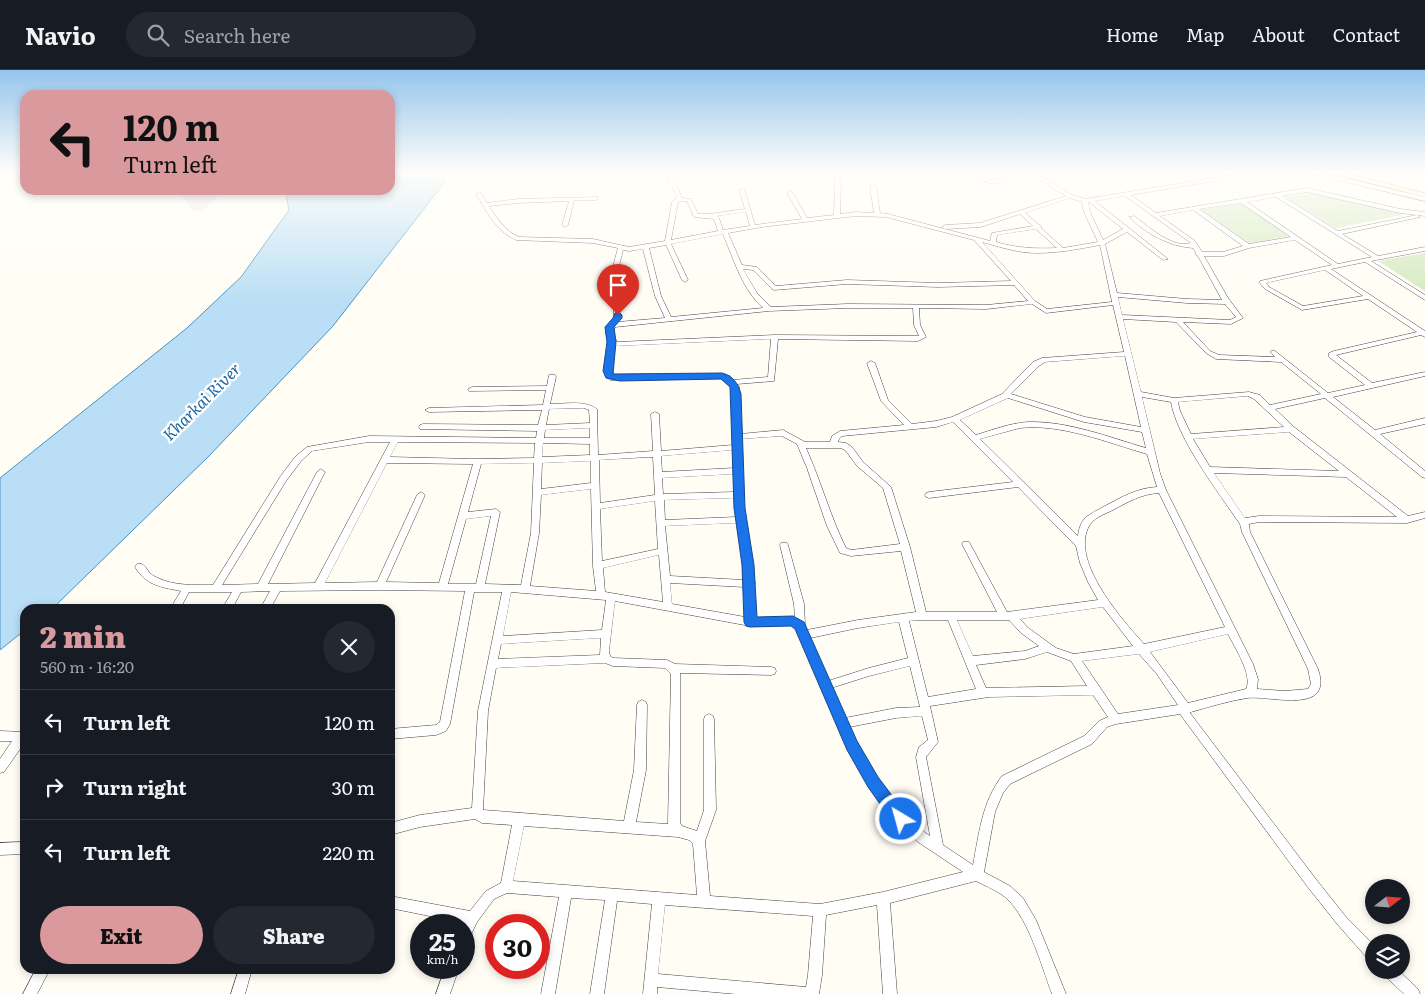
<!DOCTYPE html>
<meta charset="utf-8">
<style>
body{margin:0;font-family:Literata,serif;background:#242831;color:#f1f3f6;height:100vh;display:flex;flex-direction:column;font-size:19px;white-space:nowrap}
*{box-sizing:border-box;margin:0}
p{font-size:16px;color:#9ea1a6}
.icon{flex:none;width:28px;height:28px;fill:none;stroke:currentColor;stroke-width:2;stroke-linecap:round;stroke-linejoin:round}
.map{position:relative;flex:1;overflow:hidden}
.sheet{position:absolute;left:20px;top:534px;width:375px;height:370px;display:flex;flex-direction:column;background:#171b24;border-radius:15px;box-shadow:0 2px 8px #0003}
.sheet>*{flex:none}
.guide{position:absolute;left:20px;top:20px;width:375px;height:105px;border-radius:15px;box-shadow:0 2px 8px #0003;background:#da999d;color:#111;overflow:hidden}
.needle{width:32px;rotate:73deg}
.fabs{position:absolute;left:1365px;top:809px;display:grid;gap:10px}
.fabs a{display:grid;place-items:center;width:45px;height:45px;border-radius:50%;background:#171b24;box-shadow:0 2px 8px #0003;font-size:25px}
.speed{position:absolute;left:410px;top:844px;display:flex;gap:10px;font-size:25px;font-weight:700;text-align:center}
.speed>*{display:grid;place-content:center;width:65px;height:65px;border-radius:50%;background:#171b24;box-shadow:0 2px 8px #0003;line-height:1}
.speed small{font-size:12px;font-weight:400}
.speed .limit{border:8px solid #d22;background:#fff;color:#111}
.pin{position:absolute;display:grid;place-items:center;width:42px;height:42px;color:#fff;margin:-51px -21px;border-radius:50% 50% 50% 0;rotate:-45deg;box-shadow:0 0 5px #0007}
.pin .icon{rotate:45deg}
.me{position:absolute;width:55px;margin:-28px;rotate:323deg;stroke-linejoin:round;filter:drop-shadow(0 0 4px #0008)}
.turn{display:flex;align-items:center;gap:18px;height:105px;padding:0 20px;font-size:22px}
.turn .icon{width:65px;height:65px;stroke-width:2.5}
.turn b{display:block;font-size:35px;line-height:42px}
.round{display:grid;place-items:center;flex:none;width:52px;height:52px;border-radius:26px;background:#242831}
.head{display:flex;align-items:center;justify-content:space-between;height:85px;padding:0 20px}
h1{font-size:30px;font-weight:800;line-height:38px;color:#da999d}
.action{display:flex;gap:10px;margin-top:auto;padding:10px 20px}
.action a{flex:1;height:58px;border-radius:30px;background:#da999d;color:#111;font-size:20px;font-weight:800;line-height:58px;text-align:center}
.action a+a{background:#242831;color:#f1f3f6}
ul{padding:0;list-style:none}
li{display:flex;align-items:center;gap:15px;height:65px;padding:0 20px;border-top:1px solid #363941}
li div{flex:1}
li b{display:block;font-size:19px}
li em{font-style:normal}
header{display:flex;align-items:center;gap:30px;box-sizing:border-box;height:70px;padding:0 25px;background:#171b24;border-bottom:1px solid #363941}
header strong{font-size:24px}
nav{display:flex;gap:28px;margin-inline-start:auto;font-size:18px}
.search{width:350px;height:45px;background:#242831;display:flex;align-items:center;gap:12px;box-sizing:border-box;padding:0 18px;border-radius:28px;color:#9ea1a6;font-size:19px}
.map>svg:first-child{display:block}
.industrial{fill:#ede5ee}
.green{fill:#d4e9bd}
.water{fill:#b9def5;stroke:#4293ca}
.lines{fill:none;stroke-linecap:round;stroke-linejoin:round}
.street-casing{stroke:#434343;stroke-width:1}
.secondary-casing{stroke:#323232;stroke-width:1}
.street{fill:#fff;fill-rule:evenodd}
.secondary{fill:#fcf5b1;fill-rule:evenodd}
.route{fill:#1a73e8;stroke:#114b97}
.labels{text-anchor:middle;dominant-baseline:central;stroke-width:5;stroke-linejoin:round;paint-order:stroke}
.water-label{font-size:16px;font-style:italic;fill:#1b65a0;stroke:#fff}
</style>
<header>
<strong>Navio</strong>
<div class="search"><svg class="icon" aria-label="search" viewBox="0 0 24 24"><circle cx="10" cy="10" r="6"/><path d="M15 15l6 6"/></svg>Search here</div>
<nav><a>Home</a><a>Map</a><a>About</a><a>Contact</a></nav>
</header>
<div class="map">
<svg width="1425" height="924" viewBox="0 0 1425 924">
<rect width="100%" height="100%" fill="#fffdf4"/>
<path class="industrial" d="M174 120 217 124 216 129 201 142 190 139 187 132Z"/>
<path class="green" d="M1312 123 1407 144 1336 158 1286 127Z
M1241 133 1291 166 1249 173 1200 139Z
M1425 183V221L1378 191Z"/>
<path class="water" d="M390 103H442L444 113 333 256 209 386 53 538 25 539V560L0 580V408L187 258 241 207 289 140 285 120H390Z"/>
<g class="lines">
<g class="street-casing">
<path id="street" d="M666 103H671L682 128 691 129 698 144H709L745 139 739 120 744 119 755 155 802 149 787 123 790 121 793 123 807 148 834 145 835 113 833 103H838L841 113 840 144 856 142 874 143 870 116 873 114 876 116 880 143 888 144 990 171 992 163 1033 156 1020 144 981 157 945 159 942 157 945 155 980 153 1066 126 1029 103H1036L1072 125 1085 129 1245 103H1260L1131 125 1156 143 1307 118 1400 139 1425 142V146L1400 143 1307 122 1282 126 1338 161 1417 145 1420 147 1342 164 1378 186 1425 177V181L1371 191 1425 225V230L1365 192 1331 199 1425 261V267L1421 265 1336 285 1372 313 1425 302V306L1333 327 1375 360 1425 348V354L1380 364 1425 401V408L1422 407 1325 328 1275 339 1294 357 1408 446 1425 442V448L1407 453 1259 452 1249 454 1250 462 1318 599C1334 646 1270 625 1247 628 1228 631 1209 637 1191 642L1190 643 1315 808 1346 847 1374 875V891L1369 890 1338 855 1307 816 1180 644 1116 654 1107 657 1092 674 1010 714 1003 723 995 742 984 802 1010 816 1023 828 1036 850 1066 924H1052C1041 895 1027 841 1001 824 993 819 984 815 976 811L890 833 897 924H883L877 835 826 845 822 905 819 924H736L657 917V924H643L652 834 617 831 604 924H590L605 830 571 828 555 924H541L559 827 507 823 494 829 477 852 468 871 464 873 463 855 464 853 390 838V826L470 841 486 821 501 813 512 755 482 753 475 749 420 757 390 765V753L420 745 472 738 478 641 502 522H474L450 654 446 661 436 665 390 669V659L436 655 440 652 465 521 380 520 280 521 270 539H260L270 521 241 522 232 539H222L232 522H189L180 539H170L181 521C161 517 147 516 135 497L137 494C145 492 146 500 151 504 153 506 156 507 158 508 174 516 195 515 213 515L280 407 295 387 307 377 369 366 536 368 537 361 420 359 419 357 420 355 423 354 538 355 542 340 429 342 425 340 429 338 543 335 546 320 469 321 468 319 472 317 547 316 549 305H555L556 307 550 334C565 334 585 330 597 339L598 385 653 381 651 344 655 342 659 344 661 381 733 375 731 317 721 308 613 310H610L604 301 609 271 606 264 608 255 614 248 612 200 618 178 593 173 516 170C496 161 487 142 476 124L481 123 487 133 518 129 598 127V129L596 130H574L568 155 565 157 562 155 569 131 518 133 489 136C497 149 505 161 519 167L593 169 629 177 665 171 672 132 677 127ZM1125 126 1191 173C1173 179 1149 157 1134 146L1129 147C1147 164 1168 176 1193 178L1196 183 1195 184 1198 186 1222 230 1187 229 1117 223 1105 174 1127 162 1163 190 1168 189 1095 131ZM1276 127 1372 187 1338 194 1247 132ZM1070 128 1082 132 1084 142 1098 172 1063 178 1041 158V156L1039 155 1025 143ZM679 131H687L694 147 714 149 718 161 671 170 678 132ZM1088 132H1089L1123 159 1103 170 1090 142ZM1241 133 1291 167 1249 174 1199 139ZM1193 140 1243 176 1223 182H1202L1195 171 1160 146ZM746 142 750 156 723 160 719 148 717 146ZM856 146 886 147 974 170 1011 211 938 213 847 210 776 216 757 197 742 195 728 163 762 157ZM1036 159 1057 178C1036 179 1016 178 996 172L997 165ZM723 164C734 190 742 219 763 238L671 247 661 226 649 178 666 175 682 210 685 212 688 210 671 174ZM1295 170 1332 195 1260 211 1259 212 1265 219 1302 240 1368 229 1417 262 1334 281 1329 283V287L1365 315 1328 323 1275 281H1271L1270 282 1275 287 1219 285 1210 281 1183 252 1231 254 1243 248 1228 228 1204 186H1224L1249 178ZM982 172C1000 177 1018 183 1037 183 1058 183 1079 179 1100 175L1112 232 1047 239 1035 231ZM643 179 655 226 665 248 617 252 620 248 618 200 623 180 629 181ZM743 199 753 200 772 219 774 220 847 214 938 217 1014 215 1028 231 986 235 848 234 771 237 757 223ZM1325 200 1363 226 1303 236 1269 217 1266 213ZM1118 227 1187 233 1225 234 1236 247 1230 250 1122 245ZM1032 234 1046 243 1113 235 1124 282 1042 288 1033 292 1002 324 952 347 936 351 912 354 888 330 875 293 871 291 867 293 881 331 904 355 840 361 832 366 830 372H805L783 360 740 364 739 316 737 314 774 311 778 269 918 271 926 267 920 255 919 238 986 239ZM848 238H913L914 255 919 266 775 265 617 272 613 264 615 257 769 241ZM1123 249 1176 252 1206 283 1216 289 1281 292 1321 324 1270 335 1260 325 1249 322 1174 328 1141 322ZM771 269 768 307 733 310 730 306 722 304 615 306 612 301 615 276ZM1125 286 1141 357 1085 347 1011 324 1039 296 1045 292ZM1248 326 1254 329 1284 357 1191 364 1180 341 1178 332ZM1142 327 1171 332C1177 368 1218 422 1240 454L1242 462 1308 599 1311 614 1308 619 1285 621 1257 619 1258 609 1253 594 1166 420 1160 403ZM1008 328 1084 352 1142 362 1146 378C1108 367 1068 351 1028 352 1011 353 992 360 976 365L960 350ZM584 338 589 340 590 353 546 355 549 339ZM953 352 1013 412 929 422 926 423 925 425 926 427 929 428 1018 417 1076 476 1080 493 1088 512 1098 530 1007 542 969 472H963L962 474 997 542H926L910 477 891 417 863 392 852 377 846 373 838 372 839 369 842 366 936 357ZM590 358V368H544L545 360ZM1020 358C1060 353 1109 373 1147 384L1157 417C1137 418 1122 427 1105 436 1098 440 1091 443 1085 448 1080 454 1079 459 1078 466L980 369ZM1289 362 1339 401 1210 397 1193 369ZM782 366 797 374 807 398 827 456 840 483 851 486 901 481 916 542 858 550 807 560 805 555 804 534 788 475 787 473H781L780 475 794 534 795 548H755L753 516 755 514 743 438 741 369ZM369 372H390L315 513 268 514 325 402 321 399 317 402 258 514 222 515 286 411 301 391 312 381ZM398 372 535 373 534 388 473 389 390 387ZM543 373 590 374V385L542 387ZM806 378H841L846 381 857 396 883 418 900 474 851 480 846 478C830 446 821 411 806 378ZM733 380 734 398 662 402 661 386ZM649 387H653L655 425 600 433 599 390ZM591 391V413L541 419 542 393ZM387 393 473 394 439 513 386 512 425 425 421 422 417 425 377 512 325 513ZM534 393 531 463 521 515 485 514 500 442 496 439 468 442 481 394ZM1214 403 1346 407 1397 447 1259 446 1245 448ZM734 404V422L663 424 662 408ZM591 419 593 496 596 521 530 516 539 463 541 425ZM1159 423 1225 557 1144 574C1122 550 1072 493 1088 458 1092 448 1105 444 1113 440 1128 432 1141 424 1159 423ZM734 428 736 447 665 450 664 430ZM655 431 658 479 602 491 600 439ZM491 446 476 514H448L466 449ZM737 453 743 495 744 510 670 506 665 456ZM659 485 663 532 605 522 603 498ZM670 513 744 517 745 547 672 534ZM511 522 606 530 602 560 503 566ZM615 531 750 556 792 555 796 558 838 657 869 716 897 753 918 772 963 802 883 822 820 834 710 826 705 771 716 740 714 649 713 646 709 644 705 646 704 649V740L697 761 682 756 680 753V603L771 605 775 604 776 601 775 598 771 597 675 594 667 590 613 588 610 586 609 581ZM1103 537 1133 576 1074 584 1056 578 1027 557 1020 549ZM918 550H948L976 619 928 627 909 551ZM957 550H1009L1021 563 1039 576 1025 581 973 586ZM899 552 908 588 869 598 828 611 810 568 858 558ZM1228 564C1235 578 1253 605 1246 619L1188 633 1150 582ZM601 568 600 585 498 589 501 574ZM1047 582 1071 591 1087 616 986 618 976 595 1025 589ZM1139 584 1156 603 1178 635 1118 644 1082 591ZM605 593 613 596 665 598 671 604 668 754 636 752 646 700 647 635 646 632 642 630 638 632 637 635 634 700 624 751 483 740 488 641 496 598ZM910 596 920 637 896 638 845 648 831 618 869 606ZM1093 625 1108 647 1099 651 1084 666 1002 706C982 732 979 764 973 795L943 775 926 687 938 672 930 636 989 627ZM922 646 928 670 919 677 916 687 930 766C895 743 866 694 849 657L896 648ZM524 756 678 767 689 770 693 774 697 825 513 811ZM665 835 813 846 808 905 806 917 658 904Z
M963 103C973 103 981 108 991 110 999 111 1014 103 1024 103L993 114Z
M1310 103H1321L1425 127V131Z
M0 661 25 662V672L4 702 0 703V689L12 671H0Z
M25 772V784L0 785V773Z
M445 898H459L450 924H436Z
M36 899H50L37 924H23Z
M239 899H252L245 924H231Z
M1382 900H1398L1418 919 1420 924H1404L1384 905Z"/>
</g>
<g class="secondary-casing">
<path id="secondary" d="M1332 103H1345L1425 123V127Z"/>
</g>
<use href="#street" class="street"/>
<use href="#secondary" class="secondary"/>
</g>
<linearGradient id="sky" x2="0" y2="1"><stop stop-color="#95c5ed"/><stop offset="0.44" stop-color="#fffefa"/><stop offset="1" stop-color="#fffefa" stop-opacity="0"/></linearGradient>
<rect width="1425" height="233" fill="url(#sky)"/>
<path class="route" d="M618 242 622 245V248L614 257 616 272 613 304 722 303C733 306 738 313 741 324L745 438 754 495 757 547 793 546 804 552 857 671 878 707 906 744 908 749 906 755 901 757 895 755 868 717 847 680 795 559 791 556 750 557 746 556 744 552 742 495 734 438 730 317 721 309 620 311 606 308 603 301 607 272 605 257 613 248 615 243Z"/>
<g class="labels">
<g class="water-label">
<text transform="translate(201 331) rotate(-45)">Kharkai River</text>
</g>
</g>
</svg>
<div class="fabs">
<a><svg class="needle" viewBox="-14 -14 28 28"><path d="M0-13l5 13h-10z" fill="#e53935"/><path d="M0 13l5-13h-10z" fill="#9ea1a6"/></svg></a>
<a><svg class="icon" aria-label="layers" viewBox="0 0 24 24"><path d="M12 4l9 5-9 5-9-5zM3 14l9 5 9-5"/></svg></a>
</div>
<div class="speed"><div>25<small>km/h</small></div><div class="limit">30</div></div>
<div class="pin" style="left:618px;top:245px;background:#d93025"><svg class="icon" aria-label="arrive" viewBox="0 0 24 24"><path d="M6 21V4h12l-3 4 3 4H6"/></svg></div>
<svg class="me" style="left:901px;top:749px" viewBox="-20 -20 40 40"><circle r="17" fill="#1a73e8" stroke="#fff" stroke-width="3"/><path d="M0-11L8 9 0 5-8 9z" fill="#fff"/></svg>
<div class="guide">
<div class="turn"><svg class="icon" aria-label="left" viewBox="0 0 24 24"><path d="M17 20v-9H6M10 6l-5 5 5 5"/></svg><div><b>120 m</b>Turn left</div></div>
</div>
<section class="sheet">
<div class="head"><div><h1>2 min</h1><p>560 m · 16:20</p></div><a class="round"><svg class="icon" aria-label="close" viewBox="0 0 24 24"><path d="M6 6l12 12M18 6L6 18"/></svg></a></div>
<ul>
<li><svg class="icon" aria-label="left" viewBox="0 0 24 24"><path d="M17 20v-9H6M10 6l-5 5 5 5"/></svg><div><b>Turn left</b></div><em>120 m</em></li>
<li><svg class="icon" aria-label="right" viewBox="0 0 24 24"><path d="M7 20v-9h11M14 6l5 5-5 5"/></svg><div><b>Turn right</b></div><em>30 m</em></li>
<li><svg class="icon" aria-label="left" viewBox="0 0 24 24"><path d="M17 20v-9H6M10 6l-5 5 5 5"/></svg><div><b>Turn left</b></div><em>220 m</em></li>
</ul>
<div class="action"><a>Exit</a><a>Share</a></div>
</section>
</div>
